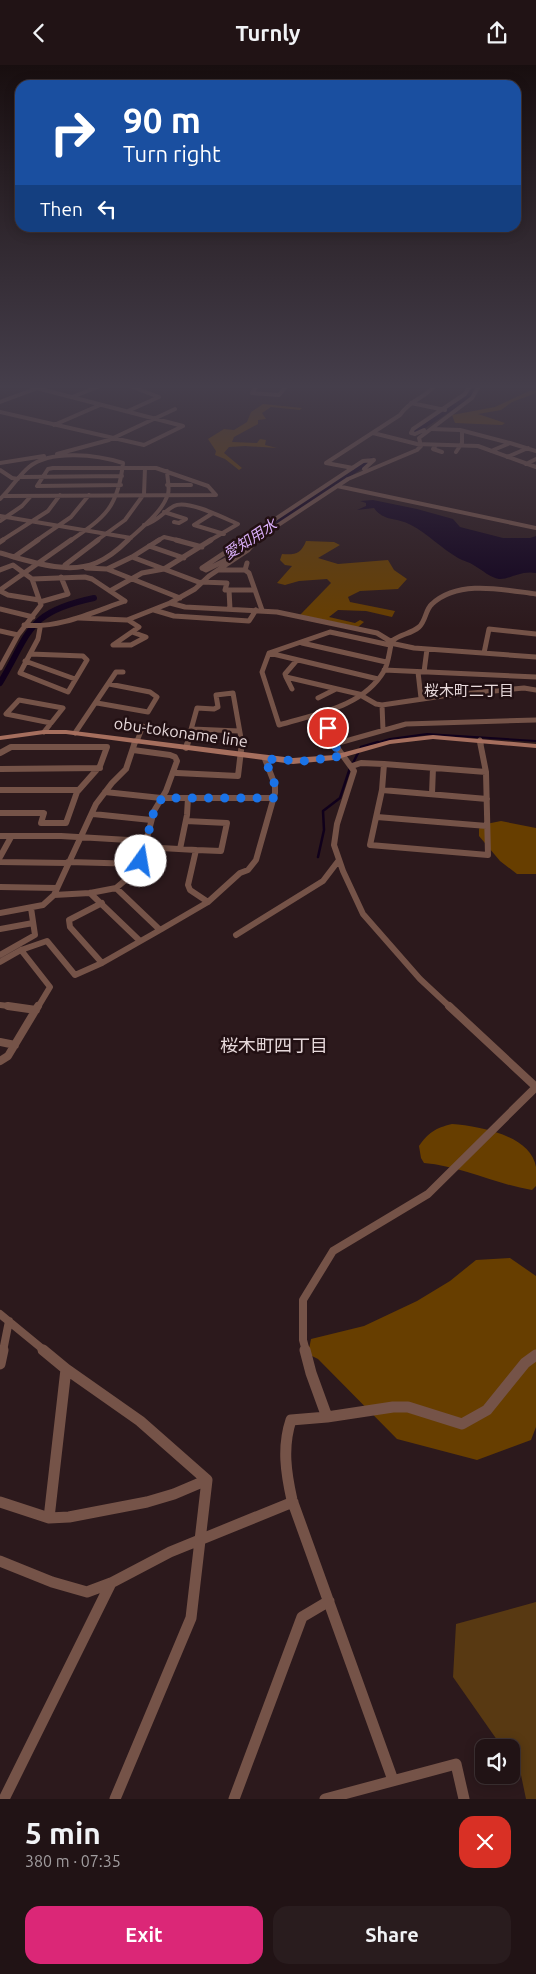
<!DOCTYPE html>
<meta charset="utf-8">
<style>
body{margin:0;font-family:Ubuntu,"Noto Sans JP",sans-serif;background:#291c1e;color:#f1f3f6;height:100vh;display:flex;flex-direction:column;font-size:19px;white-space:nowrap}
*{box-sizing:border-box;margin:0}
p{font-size:16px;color:#a29ea0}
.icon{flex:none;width:28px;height:28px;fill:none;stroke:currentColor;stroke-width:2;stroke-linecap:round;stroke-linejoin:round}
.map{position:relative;height:1734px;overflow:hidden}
.side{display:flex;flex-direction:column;background:#211315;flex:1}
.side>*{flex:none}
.guide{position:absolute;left:15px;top:15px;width:506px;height:152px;border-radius:15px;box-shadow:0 2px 12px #0003,0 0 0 1px #3e3234;background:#1a4fa0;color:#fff;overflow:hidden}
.buttons{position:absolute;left:475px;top:1674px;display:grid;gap:10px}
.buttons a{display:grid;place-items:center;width:45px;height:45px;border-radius:10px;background:#211315;box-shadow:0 2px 12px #0003,0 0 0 1px #3e3234;font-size:25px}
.pin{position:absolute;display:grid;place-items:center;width:42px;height:42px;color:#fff;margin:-21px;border:2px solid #fff;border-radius:50%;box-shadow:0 1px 5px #0007}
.me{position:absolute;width:55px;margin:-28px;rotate:13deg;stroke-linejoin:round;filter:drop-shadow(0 0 4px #0008)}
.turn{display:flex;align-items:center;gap:18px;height:105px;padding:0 25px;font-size:22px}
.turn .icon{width:65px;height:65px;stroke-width:2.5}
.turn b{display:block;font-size:35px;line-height:42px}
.then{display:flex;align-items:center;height:48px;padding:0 25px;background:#0003;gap:10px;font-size:19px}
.round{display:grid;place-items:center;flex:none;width:52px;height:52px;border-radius:15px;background:#291c1e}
.head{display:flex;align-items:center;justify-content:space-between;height:85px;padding:0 25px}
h1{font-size:30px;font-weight:700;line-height:38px}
.action{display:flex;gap:10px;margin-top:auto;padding:10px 25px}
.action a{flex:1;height:58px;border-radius:15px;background:#db2777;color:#fff;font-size:20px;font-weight:700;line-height:58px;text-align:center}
.action a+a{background:#291c1e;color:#f1f3f6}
header{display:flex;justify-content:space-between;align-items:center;height:65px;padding:0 25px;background:#211315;font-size:22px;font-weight:700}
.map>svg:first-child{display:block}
.green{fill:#583912}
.forest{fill:#673e00}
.water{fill:#10001b}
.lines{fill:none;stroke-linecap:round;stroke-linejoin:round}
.stream-far1{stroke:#10001b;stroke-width:2}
.stream{stroke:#10001b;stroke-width:2.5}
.canal-far1{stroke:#10001b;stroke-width:5}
.canal{stroke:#10001b;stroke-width:6}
.street-far4{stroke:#755348;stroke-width:4}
.street-far3{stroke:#755348;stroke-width:5}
.street-far2{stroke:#755348;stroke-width:6}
.street-far1{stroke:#755348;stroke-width:8}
.street{stroke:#755348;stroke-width:11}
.secondary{fill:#a66f5e;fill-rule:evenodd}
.route{stroke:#1a73e8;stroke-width:9;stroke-dasharray:0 16.2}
.labels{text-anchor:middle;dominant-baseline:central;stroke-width:5;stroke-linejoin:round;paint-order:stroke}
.far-water-label{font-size:15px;font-style:italic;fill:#d9aef9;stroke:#221013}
.far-neighbourhood-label{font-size:15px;fill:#e7d9db;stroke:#221013}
.street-label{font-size:16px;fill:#e7d9db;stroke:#221013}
.neighbourhood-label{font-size:18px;fill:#e7d9db;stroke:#221013}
</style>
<header><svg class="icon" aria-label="back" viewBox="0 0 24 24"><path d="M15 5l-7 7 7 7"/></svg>Turnly<svg class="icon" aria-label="share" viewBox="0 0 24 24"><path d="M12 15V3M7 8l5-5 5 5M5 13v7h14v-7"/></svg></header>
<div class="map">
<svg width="536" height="1734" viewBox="0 0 536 1734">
<rect width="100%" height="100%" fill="#2c191c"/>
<path class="green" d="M536 1537V1734H526L521 1710 511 1696V1682H502L453 1612 456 1559Z"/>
<path class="forest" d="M529 326H536V328L512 337 501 345 478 349 505 358 502 360 455 358 452 350 495 342Z
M263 339 302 343 300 345 271 342 262 348 266 354 258 355V359L234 372 232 377 257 378 260 374 266 375 265 380 277 383 245 381 229 382 224 388 242 403 239 405 225 394 215 390 216 386 208 374 224 364 234 365 247 357 251 347Z
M306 476 334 477 340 480 318 493 338 499 388 495 394 505 407 514 398 524 360 526 348 532 350 537 395 546 392 552 366 546 338 545 329 552 355 558 360 555 364 557 358 562 300 550 331 518 327 514 299 516 285 520 277 518 292 501 285 500 280 495 282 489C295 490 301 489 306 476Z
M501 756 536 763V809H517L500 796 479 771V764L481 760Z
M452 1059C478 1061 531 1070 536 1102 536 1108 536 1115 536 1121L532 1125C495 1119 461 1101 424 1098L421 1093 419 1081C428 1068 435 1063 452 1059Z
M510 1193 536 1211V1362L531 1375 477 1395 397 1374 318 1294 308 1289 311 1274 364 1261 417 1236 450 1216 476 1195Z"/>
<path class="water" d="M373 435 417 444 453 454 460 462 503 473H530L536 471V508C520 505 509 515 499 514 491 513 482 505 475 501 470 497 463 496 458 493 441 483 428 469 411 460 397 452 384 457 374 443L357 445 366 441V438L360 436Z"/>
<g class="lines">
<path class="stream-far1" d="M373 679 390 674 427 669 536 676"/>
<path class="stream" d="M353 698 361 682 378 677
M318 792 324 765 323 746 340 733 350 703"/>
<path class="canal-far1" d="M413 368 468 332 475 321
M247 476 371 395"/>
<path class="canal" d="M229 488 249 475
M0 618C31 566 27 547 94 533"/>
<path class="street-far4" d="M257 321 252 328 279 330 286 321
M72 332 100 321
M0 337 35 324
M411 338 445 345
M128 346 159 332 130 321
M0 347 144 380 183 361 29 321
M54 360 100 340
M432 364 460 365 510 378
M424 365 415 369 411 368 413 364 465 329 470 321
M373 368 417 379 478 381 536 402
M436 380 433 384 442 387
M491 386 510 378 536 386
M456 387 462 378V366
M57 389 109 375 175 344
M507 392 528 383
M0 398 44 391
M526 399 536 394
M353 403 326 398 400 350C411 334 424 334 434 321
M0 405 12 413 18 414
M21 412 122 411
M167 420H191
M337 421 536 463
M4 431 216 430 208 421 156 403H53L48 404 37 421 121 420
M0 434C11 424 18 411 29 402 51 384 98 390 123 398 118 443 105 452 70 476
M164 447 186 454 179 458 174 457
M213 448 194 460 224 469
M0 451 131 473
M0 456 22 441 31 431
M144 460C157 457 163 447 174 441 187 434 224 453 238 459L209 476
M1 476 48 446 60 430
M36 476 71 452 89 430
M96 476 125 455 144 429 145 403
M127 476C140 464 162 448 168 429 170 422 167 413 167 406
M157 476 164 472 181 476
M242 476 363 396 374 395 364 404
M254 476 348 414 417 385 421 381 419 373 472 333 479 321"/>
<path class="street-far3" d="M176 475 202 482
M256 475 248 485 209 511 195 524 170 538 185 542 277 547 377 568 395 579 414 583 536 592
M0 477 3 475
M149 481 184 493
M0 488C29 496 67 510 96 498 108 493 119 484 128 475
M14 492 38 475
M132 492 159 475
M247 498 245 505 249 508 262 545
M65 500 98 475
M86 503 107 504 180 533
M202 503 244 475
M202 503 206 505 226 495
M107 504 132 492 201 518
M0 505 13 500 32 514 41 540 18 570 0 603
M220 505H245
M32 514 85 512 92 514 125 536
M202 517 227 518 225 525H255
M0 525 71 475
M229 525 230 544
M0 526 8 530 39 535
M110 526 142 508 164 504 211 475
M40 537 68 529 61 512
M0 544 33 552
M154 545 174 551 249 556 256 545
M79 553 127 555 170 538
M128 555 139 562 113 580H131L146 572 132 567
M24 560C58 564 93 547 125 536
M0 566 18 570
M302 578 386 597
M390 580 330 567 269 588 262 607 279 660C316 649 363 642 384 606 389 597 389 586 392 576 400 569 411 569 419 562 426 556 425 545 432 539 459 514 504 525 536 529
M269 588 378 614
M484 588 489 564 536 569
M30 589 83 591 87 595 68 627 20 608Z
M30 589 38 574 40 563
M297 595 285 609 286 612 363 630
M25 596 75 614
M384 605 536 612
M418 607 421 633
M424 607 427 584
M286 612 292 624
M362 631 376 639 382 640 443 631 524 623 536 625
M318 633 336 624
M97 638 148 647 157 632 150 627 109 619
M382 640 383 665
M323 646 334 679
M192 664 239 666
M44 667 63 643 19 635 6 649 51 658
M75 668 116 607H123
M480 675 481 679
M137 676 143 661
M134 679 135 676
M187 679 197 643 214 644 218 642 216 630 233 628 242 679
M335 679 406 659 536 655"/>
<path class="street-far2" d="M333 677 354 706 337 759 334 780 343 806 363 849 420 914 450 942
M334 679 340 677
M186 683 188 677
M0 688 11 682H107L100 701 77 727 66 758H41L44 748H0
M384 699 486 707
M352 701 361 698 384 699 382 725 370 780 488 790 486 707 480 677
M0 704 100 703
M177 708 238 711 242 677
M0 725H78
M382 725 487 734
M105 727 161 733H274
M432 729 433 703
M93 749 151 755
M377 752 487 761
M186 756 227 758 221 786 196 785
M0 771H61L145 776
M144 782 196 785 188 820 190 825 208 837
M180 784 187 750 188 733
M0 792 11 772
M0 797 67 798
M68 797 140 799
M0 822 57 823
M116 823 160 865 208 837 240 808 248 805 256 795 275 728V720L265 694
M90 828 140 876
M54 830 90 828 116 823 135 807 141 796 154 746 166 726 177 696 175 692 170 690 133 685
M102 838 69 855 70 862 102 898
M0 848 43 840 54 830 96 739 112 718 126 704 135 677
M0 864 33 858
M236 870 323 816 339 795
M21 885 50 922 38 942
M0 890 35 870 31 843
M0 897 21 885 47 876 75 910 102 898 160 865
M0 940 17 942"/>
<path class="street-far1" d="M8 941 36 945
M0 977 15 980
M0 996 8 991 38 941
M0 1249 45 1286
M3 1286 9 1256
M306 1286 303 1275V1235L333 1186 428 1129 536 1022 449 941"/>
<path class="street" d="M43 1285 66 1304 140 1356 207 1415
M305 1285 311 1308 327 1352
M0 1299 3 1285
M0 1437 49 1453 69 1452 147 1437 174 1429 207 1415
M49 1453 66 1304
M0 1496 52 1517 87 1527 111 1518 170 1487 293 1437
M393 1715 292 1435C286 1408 282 1382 291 1355L327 1352 393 1342H408L462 1359 487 1345 525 1298 536 1290
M4 1734 111 1518
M115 1734 191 1553 207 1415
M234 1734 302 1552 329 1536
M325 1734 456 1699 464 1734"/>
<path class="secondary" d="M44 665H66L293 693 334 690 390 675 433 670 536 679V683L433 674 390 679 334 695 293 699 66 669H44L0 675V671Z"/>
</g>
<linearGradient id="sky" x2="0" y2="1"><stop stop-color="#180e0f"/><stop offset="0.57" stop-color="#453e4b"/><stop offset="1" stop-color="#453e4b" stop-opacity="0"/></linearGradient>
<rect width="536" height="564" fill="url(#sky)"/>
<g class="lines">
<path class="route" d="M141 796 154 746 162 733H274L275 720 265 694 306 696 342 691 334 679 328 663"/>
</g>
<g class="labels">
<g class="far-water-label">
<text transform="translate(250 474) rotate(-33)">愛知用水</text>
</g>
<g class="far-neighbourhood-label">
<text x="469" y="625">桜木町二丁目</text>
</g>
<g class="street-label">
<text transform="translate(181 667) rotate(8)">obu-tokoname line</text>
</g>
<g class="neighbourhood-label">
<text x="274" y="980">桜木町四丁目</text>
</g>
</g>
</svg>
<div class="buttons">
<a><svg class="icon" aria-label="sound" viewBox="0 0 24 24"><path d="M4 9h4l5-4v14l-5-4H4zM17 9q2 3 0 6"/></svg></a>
</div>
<div class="pin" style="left:328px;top:663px;background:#d93025"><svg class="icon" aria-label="arrive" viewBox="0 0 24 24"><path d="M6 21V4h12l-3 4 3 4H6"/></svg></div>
<svg class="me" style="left:141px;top:796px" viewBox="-20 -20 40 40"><circle r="19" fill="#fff"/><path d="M0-13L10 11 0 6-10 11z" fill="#1a73e8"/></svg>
<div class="guide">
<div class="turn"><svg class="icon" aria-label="right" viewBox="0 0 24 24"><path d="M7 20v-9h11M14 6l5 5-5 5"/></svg><div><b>90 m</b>Turn right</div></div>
<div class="then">Then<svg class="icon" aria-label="left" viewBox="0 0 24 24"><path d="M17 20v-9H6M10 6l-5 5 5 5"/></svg></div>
</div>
</div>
<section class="side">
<div class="head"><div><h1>5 min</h1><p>380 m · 07:35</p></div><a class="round" style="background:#d93025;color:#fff"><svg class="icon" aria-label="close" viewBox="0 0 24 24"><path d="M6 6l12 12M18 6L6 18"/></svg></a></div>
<div class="action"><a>Exit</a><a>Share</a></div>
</section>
